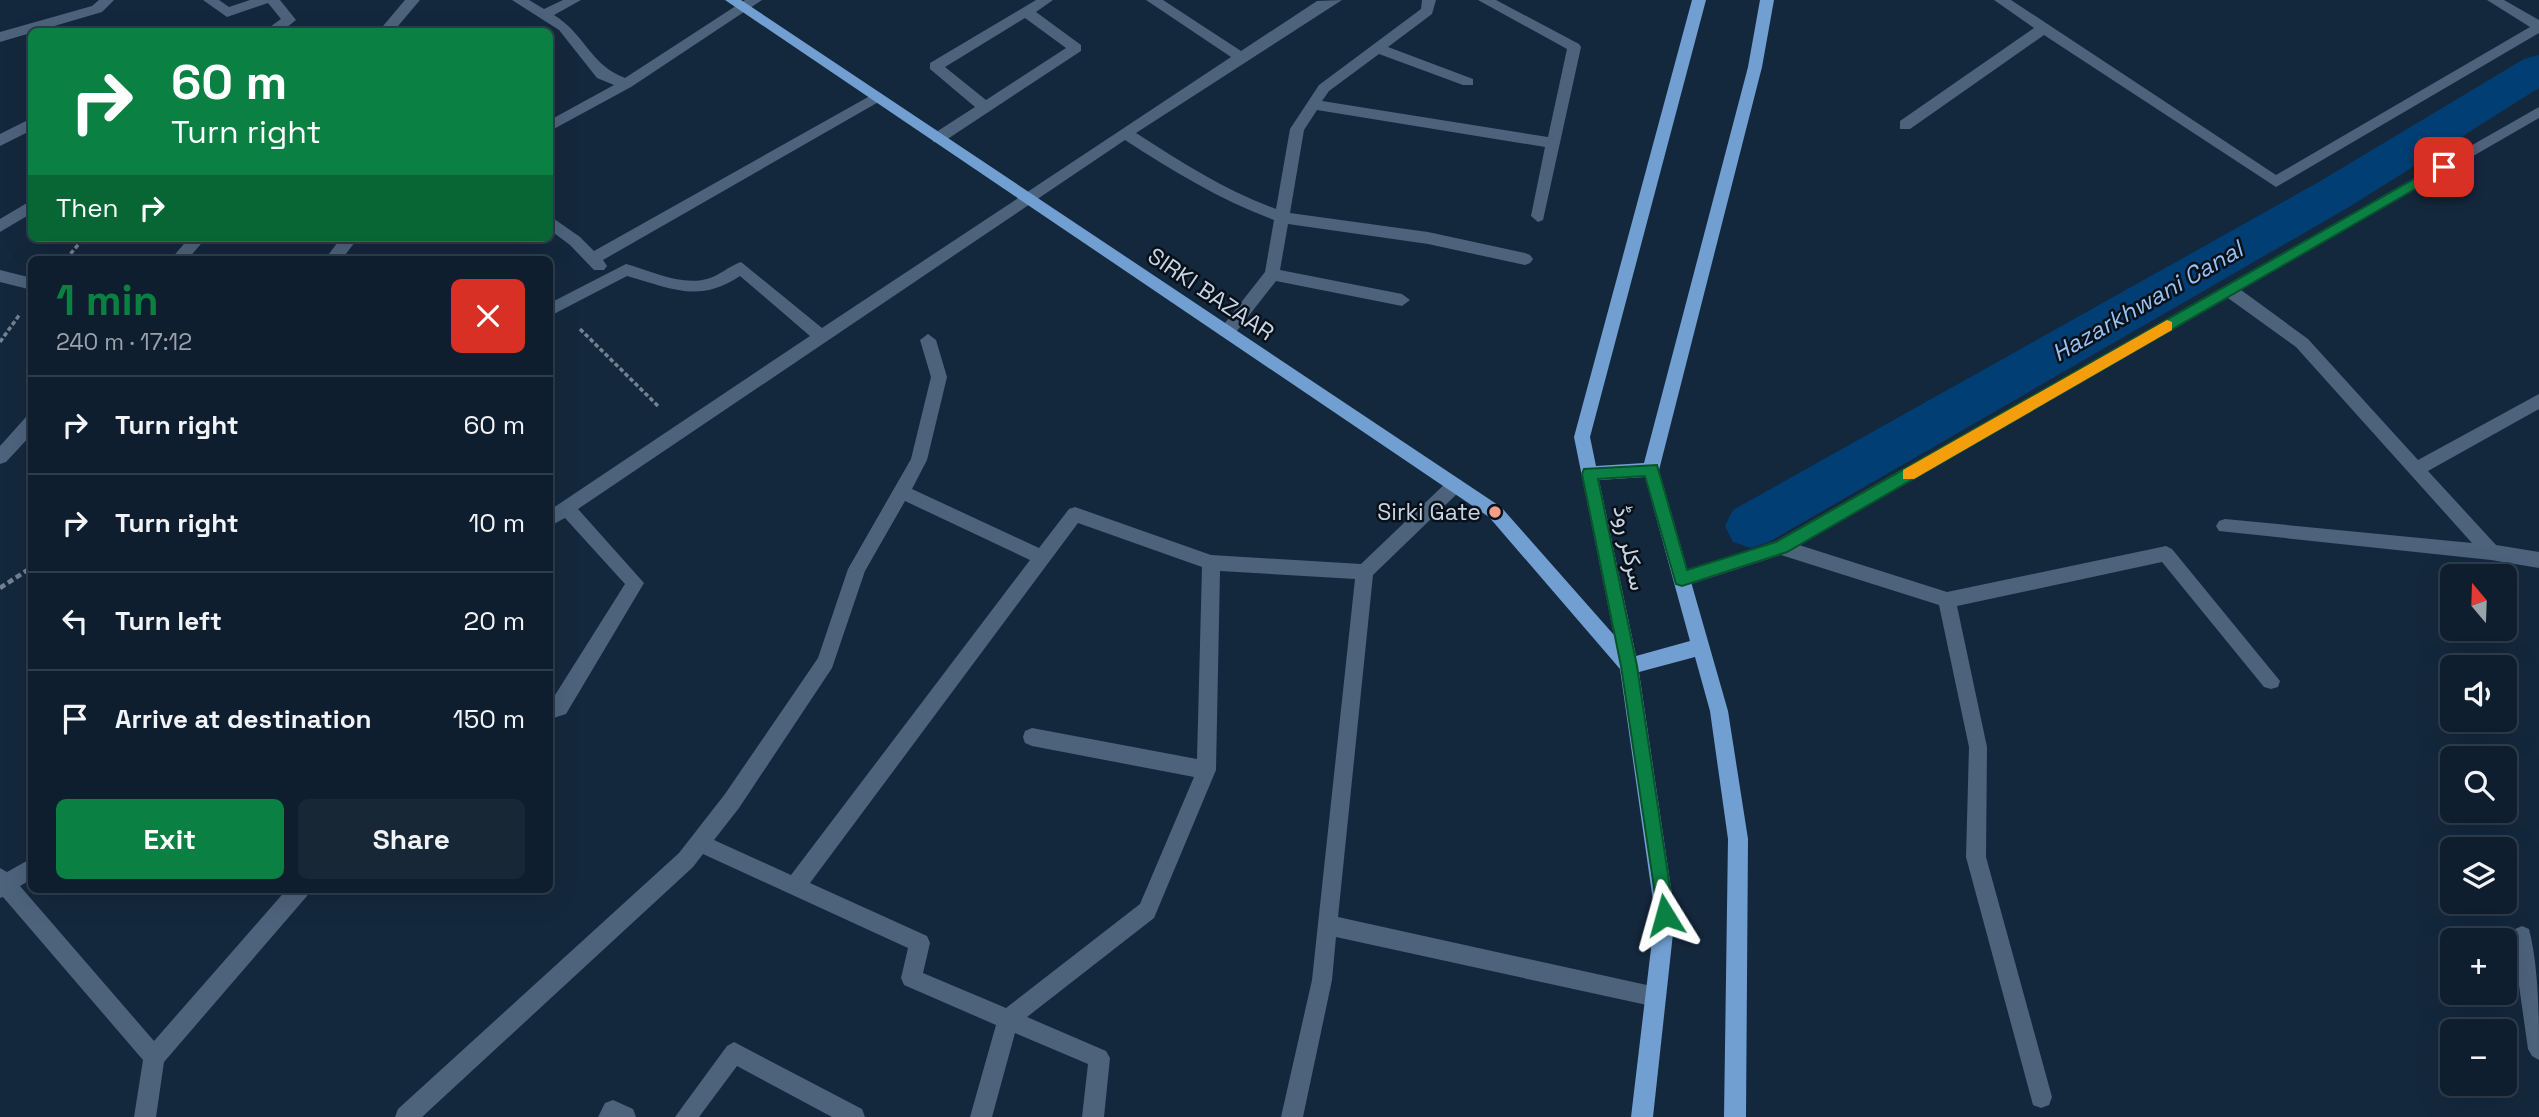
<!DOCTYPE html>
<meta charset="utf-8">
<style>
body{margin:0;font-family:"Space Grotesk",Vazirmatn,sans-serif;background:#182736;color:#f1f3f6;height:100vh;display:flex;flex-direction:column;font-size:26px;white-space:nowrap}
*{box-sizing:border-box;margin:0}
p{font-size:23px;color:#9ba2aa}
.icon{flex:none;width:38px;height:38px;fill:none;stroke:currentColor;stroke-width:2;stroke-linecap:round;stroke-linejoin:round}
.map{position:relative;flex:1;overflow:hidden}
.drawer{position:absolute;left:28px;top:256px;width:525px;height:637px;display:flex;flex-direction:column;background:#0f1e2e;border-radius:10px;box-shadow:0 7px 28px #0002,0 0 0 2px #2f3c4a}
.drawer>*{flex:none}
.banner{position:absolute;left:28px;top:28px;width:525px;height:214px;border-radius:10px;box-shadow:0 7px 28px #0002,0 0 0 2px #2f3c4a;background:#0b8043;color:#fff;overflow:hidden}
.needle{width:46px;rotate:341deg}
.buttons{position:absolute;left:2440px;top:564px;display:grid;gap:14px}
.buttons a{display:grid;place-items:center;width:77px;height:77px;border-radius:10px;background:#0f1e2e;box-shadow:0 7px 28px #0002,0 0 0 2px #2f3c4a;font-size:35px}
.pin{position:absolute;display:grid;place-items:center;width:60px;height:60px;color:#fff;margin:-30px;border-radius:14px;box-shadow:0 4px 10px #0006}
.me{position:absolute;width:77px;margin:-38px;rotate:352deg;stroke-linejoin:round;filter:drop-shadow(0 0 5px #0008)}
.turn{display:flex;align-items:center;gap:24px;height:147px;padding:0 28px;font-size:32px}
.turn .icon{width:91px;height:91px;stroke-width:2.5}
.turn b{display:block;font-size:49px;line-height:60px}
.then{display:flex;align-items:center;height:66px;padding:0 28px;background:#0003;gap:14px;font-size:26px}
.round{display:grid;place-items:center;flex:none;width:74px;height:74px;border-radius:10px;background:#182736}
.overview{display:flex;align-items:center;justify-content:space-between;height:119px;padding:0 28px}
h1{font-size:42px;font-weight:800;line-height:52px;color:#0b8043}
.cta{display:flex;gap:14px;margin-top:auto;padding:14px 28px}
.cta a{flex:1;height:80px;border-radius:10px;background:#0b8043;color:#fff;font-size:28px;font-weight:800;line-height:80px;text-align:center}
.cta a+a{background:#182736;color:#f1f3f6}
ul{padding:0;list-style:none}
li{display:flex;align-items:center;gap:21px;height:98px;padding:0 28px;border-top:2px solid #2f3c4a}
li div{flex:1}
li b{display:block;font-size:26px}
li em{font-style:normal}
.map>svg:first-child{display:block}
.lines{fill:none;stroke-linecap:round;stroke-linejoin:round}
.canal{fill:#003e73;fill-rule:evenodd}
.path-far1{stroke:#728293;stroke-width:3.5;stroke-dasharray:4.5 2.5;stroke-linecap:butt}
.path{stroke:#728293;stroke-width:4.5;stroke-dasharray:6 3.5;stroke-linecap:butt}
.minor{fill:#4d637c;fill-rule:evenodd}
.major{fill:#719fd2;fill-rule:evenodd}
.route{fill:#0b8043;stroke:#07532c;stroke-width:2}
.slow{fill:#f59e0b}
.poi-dot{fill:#f49e88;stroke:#08101a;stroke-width:2.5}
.labels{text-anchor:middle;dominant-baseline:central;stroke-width:5;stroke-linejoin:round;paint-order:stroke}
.street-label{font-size:23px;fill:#c8d4e2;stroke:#08101a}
.poi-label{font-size:23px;fill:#c8d4e2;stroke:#08101a;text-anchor:end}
.water-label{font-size:24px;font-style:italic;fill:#97c2f2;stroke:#08101a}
</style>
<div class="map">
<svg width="2539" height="1117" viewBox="0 0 2539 1117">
<rect width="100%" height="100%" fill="#14283d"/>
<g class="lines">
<path class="canal" d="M2539 55V88L2349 207 1769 542 1751 548 1733 542 1725 526 1733 510 2317 183 2524 59Z"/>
<path class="path-far1" d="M66 259 84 238
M580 329 658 406
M0 342 20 314"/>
<path class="path" d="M0 588 29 569 32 572"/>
<path class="minor" d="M99 0H114L102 12 0 42V32L92 6Z
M203 0H219L229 7 250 0H280L296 20 281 32H263L281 19 268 3 227 17Z
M405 0H420L393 32H378Z
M512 0H529L544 9 563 0H581L554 15C585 34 590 65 625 78L745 0H762L631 87 550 131V120L614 85 597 78 559 30Z
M1036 0H1053L1036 12 1081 45V51L943 142H933V134L975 107 930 69V63ZM1025 18 1066 48 986 100 945 67Z
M1146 0H1163L1241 51 1317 1 1342 0 1136 133C1181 162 1226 191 1276 209L1290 129 1319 85 1421 9 1422 0H1436L1432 14 1388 47 1473 79V85H1463L1379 54 1329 91 1322 101 1548 137 1567 49 1478 0H1496L1579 44 1581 47 1543 220 1538 222 1531 216 1545 147 1317 110 1304 130 1290 213 1428 232 1525 253 1530 255 1533 259 1530 263 1525 265 1428 244 1288 224 1280 270 1402 294 1410 300 1402 306 1276 281 1233 336H1221L1219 332 1221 328 1265 272 1274 220C1220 200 1173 171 1125 140L578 509 644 583 566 714 550 719V703L625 584 565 518 550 526V510L810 336 740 276C698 304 671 288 627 276L550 316V303L626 264C651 271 681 286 707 279 719 276 729 266 741 262L822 328 1231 57Z
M1994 0H2011L2276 175 2530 27 2487 0H2504L2539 20V33L2276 187 2044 35 1910 129H1900V121L2034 28Z
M877 92 882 94V100L603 260 607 266 604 270H594L570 245 550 230V216L580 237 594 251Z
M2539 107V118L2241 290 2308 339 2418 460 2539 394V409L2428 471 2496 545 2539 552V568L2491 560 2219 531 2216 526 2219 521 2225 519 2472 543 2296 347 2228 298 1799 545 1947 592 2166 546 2172 549 2280 681 2278 687 2271 689 2264 687 2162 562 1957 606 1987 747 1986 857 2052 1097 2049 1105 2041 1108 2033 1105 1966 857 1969 747 1939 605 1781 555 1682 587 1676 584 1673 579 1676 574 1776 541Z
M32 118V130L0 146V134Z
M32 200V213L0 232V219Z
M189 238H206L188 259H171Z
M341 238H358L342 259H325Z
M0 270 32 278V290L0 282Z
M928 334 936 340 947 377 927 460 912 489 1039 548 1069 509 1075 507 1211 555 1361 564 1449 480H1461L1463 485 1461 490 1373 575 1338 917 1656 987 1663 990 1666 997 1663 1004 1656 1007 1336 937 1332 980 1303 1117H1281L1312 980 1355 579 1220 571 1216 770 1154 918 1027 1017 1106 1051 1110 1058 1104 1117H1082L1088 1064 1015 1033 992 1117H970L996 1025 904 985 901 978 908 948 703 854 693 867 422 1117H395L398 1109 679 853 725 794 818 658 848 569 911 459 931 377 920 340ZM905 501 1030 560 791 875 714 840 739 808 832 668 865 571ZM1078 523 1202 567 1197 759 1032 728 1025 731 1023 737 1025 743 1032 746 1194 777 1140 904 1006 1008 923 973 930 943 927 936 810 883Z
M32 415V434L6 462 0 464V446L26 417Z
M32 858V879L20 886 154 1041 287 889H310L307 896 164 1062 156 1117H134L143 1060 3 897 0 898V868L7 872Z
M2522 926 2529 929C2539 968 2539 1018 2539 1060L2532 1056 2528 1049 2512 936 2515 929Z
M734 1042 862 1109 865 1117H832L737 1066 699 1117H675L727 1046Z
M613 1100 633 1109 636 1117H598L605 1103Z"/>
<path class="major" d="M725 0H741L1501 507 1614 635 1574 437 1692 0H1706L1590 437 1596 466 1644 463 1748 67 1760 0H1774L1762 67 1659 470 1728 711 1748 839 1746 1117H1724L1728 839 1710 711 1695 657 1639 672 1675 915 1653 1117H1631L1655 915 1620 669 1489 517ZM1645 477 1690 641 1636 656 1599 480Z"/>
</g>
<path class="route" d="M2444 162 2448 163V170L1787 552 1682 586 1676 584 1645 476 1598 479 1637 666 1674 915 1672 921 1665 924 1659 921 1621 666 1582 474 1584 469 1657 465 1687 570 1776 542Z"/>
<path class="slow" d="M2167 320 2172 322V330L1914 479H1903V470Z"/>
<circle class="poi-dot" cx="1495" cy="512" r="7"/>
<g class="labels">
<g class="street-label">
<text transform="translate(1211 294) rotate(34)">SIRKI BAZAAR</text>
<text transform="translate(1630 548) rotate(78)">سرکلر روڈ</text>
</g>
<g class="poi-label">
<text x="1481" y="512">Sirki Gate</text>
</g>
<g class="water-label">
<text transform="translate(2147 301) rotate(-30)">Hazarkhwani Canal</text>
</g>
</g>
</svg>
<div class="buttons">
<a><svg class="needle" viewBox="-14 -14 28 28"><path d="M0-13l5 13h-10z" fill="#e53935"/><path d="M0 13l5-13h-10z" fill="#9ba2aa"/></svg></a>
<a><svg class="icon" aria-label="sound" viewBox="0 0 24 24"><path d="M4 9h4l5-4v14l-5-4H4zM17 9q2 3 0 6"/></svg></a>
<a><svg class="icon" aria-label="search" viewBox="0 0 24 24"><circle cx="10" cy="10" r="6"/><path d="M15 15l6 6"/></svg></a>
<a><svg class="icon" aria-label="layers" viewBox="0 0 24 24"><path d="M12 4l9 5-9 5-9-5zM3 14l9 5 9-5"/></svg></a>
<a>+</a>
<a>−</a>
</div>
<div class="pin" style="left:2444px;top:167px;background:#d93025"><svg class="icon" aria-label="arrive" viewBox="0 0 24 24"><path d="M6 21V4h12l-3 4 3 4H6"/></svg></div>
<svg class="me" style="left:1665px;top:915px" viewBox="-20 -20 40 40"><path d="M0-17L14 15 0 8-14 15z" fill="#0b8043" stroke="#fff" stroke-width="4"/></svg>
<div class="banner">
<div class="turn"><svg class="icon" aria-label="right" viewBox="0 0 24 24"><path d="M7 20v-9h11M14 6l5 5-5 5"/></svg><div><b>60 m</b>Turn right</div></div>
<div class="then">Then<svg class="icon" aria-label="right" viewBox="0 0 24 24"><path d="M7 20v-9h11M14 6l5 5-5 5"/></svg></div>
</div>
<section class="drawer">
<div class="overview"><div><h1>1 min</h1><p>240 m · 17:12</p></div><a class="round" style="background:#d93025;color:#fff"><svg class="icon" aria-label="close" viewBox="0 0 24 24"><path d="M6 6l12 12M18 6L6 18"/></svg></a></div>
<ul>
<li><svg class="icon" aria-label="right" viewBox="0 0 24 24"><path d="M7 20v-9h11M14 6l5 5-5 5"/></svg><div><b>Turn right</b></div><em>60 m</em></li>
<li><svg class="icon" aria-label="right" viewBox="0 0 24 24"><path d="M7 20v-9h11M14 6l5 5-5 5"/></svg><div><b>Turn right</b></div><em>10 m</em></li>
<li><svg class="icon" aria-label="left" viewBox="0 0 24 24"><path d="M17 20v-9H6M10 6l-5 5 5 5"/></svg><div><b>Turn left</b></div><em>20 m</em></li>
<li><svg class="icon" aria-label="arrive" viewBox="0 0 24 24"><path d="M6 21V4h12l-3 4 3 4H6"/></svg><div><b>Arrive at destination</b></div><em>150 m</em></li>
</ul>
<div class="cta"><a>Exit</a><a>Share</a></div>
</section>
</div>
